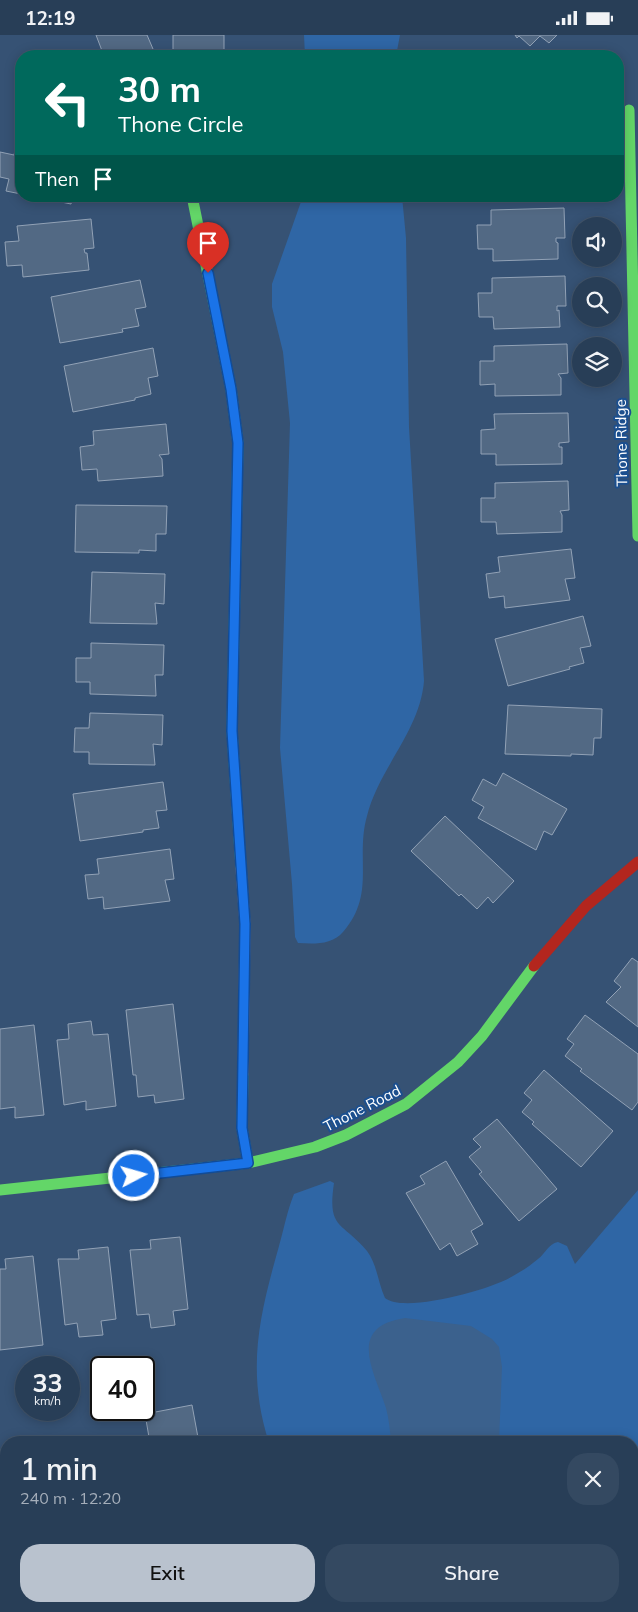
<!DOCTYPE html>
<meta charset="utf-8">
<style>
body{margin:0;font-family:Mulish,sans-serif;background:#344961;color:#f1f3f6;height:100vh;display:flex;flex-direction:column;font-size:19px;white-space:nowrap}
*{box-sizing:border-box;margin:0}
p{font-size:16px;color:#a5aeba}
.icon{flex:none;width:28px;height:28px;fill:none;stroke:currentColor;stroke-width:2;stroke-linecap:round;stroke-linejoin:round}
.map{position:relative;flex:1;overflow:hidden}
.drawer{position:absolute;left:0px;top:1401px;width:639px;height:176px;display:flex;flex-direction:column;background:#283e57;border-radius:20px 20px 0 0;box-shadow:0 2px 12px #0003,0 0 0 1px #44576d}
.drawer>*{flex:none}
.banner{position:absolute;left:15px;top:15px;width:609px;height:152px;border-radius:20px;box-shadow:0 2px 12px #0003,0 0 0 1px #44576d;background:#00695c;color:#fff;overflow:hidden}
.tools{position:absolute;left:572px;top:182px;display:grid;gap:10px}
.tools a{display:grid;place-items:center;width:50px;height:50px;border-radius:50%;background:#283e57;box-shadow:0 2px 12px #0003,0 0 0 1px #44576d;font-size:25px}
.speed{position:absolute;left:15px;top:1321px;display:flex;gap:10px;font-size:25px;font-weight:700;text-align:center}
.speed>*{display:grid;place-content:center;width:65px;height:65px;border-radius:50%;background:#283e57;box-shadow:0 2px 12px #0003,0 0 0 1px #44576d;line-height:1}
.speed small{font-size:12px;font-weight:400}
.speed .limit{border:2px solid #111;border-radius:8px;background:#fff;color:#111}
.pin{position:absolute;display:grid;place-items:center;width:42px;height:42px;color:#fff;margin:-51px -21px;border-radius:50% 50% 50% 0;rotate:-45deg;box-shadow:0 0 5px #0007}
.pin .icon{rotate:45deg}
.me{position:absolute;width:55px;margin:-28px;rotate:84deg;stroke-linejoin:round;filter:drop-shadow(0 0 4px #0008)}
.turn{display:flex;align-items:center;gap:18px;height:105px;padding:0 20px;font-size:22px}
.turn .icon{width:65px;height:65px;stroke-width:2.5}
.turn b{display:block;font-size:35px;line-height:42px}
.then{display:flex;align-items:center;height:48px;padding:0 20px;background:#0003;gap:10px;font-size:19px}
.round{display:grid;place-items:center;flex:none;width:52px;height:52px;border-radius:20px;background:#344961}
.summary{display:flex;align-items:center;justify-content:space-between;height:85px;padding:0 20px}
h1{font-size:30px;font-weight:600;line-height:38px}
.cta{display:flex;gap:10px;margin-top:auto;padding:10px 20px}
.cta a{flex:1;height:58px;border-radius:20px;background:#b9c2ce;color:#111;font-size:20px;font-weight:600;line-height:58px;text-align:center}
.cta a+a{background:#344961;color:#f1f3f6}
.status{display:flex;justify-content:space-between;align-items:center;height:35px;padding:0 25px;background:#283e57;direction:ltr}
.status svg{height:14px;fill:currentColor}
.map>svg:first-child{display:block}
.green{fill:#2f66a5}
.water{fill:#3b618d}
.building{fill:#526984;stroke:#92a2b6}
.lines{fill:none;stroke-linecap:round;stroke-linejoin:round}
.street{stroke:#7d92a8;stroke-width:28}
.fast{stroke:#63d668;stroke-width:11}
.slow{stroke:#ff974d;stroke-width:11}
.jam{stroke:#b3261e;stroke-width:11}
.route-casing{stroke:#114b97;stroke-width:12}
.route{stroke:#1a73e8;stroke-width:9}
.labels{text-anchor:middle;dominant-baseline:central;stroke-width:4;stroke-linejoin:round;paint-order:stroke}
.street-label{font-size:15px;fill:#fff;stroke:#1b4f8f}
</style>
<div class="status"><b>12:19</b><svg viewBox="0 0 49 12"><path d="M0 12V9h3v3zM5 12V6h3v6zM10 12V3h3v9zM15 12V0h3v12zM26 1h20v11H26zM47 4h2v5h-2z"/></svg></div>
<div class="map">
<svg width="638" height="1577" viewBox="0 0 638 1577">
<rect width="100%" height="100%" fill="#365274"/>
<path class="green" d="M304 0H400L396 21H305Z
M303 161H402L406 203 409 392 424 646C420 696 379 733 367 781 355 824 376 859 343 897 332 910 314 909 298 908L295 902 292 849 280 713 290 388 283 317 272 272V249Z
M330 1146 334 1148C327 1195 342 1186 367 1216 377 1229 378 1248 385 1263 404 1279 493 1254 513 1241 522 1236 531 1230 538 1224 546 1218 548 1209 558 1207L567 1211 575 1229 638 1155V1577H332V1571H632V1408H269C246 1335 259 1282 279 1211 284 1194 287 1176 294 1159Z"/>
<path class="water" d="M405 1283 471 1291 492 1304 499 1312 502 1332 499 1407H391C390 1396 389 1384 386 1373 374 1336 346 1292 405 1283Z
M413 1571H515L518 1577H413Z"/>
<path class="building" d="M96 0H147L156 21H104Z
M173 0H224V21H173Z
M515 0H557L549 8 540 1 530 11 519 1 517 3Z
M17 106 21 107V159L6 156 9 144 0 142V117L14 120Z
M32 161H73L71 169Z
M564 173 565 203H556V207L558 208V224L493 226V214H478L477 190H491V175Z
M91 184 94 213 84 214 85 218H87L89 235 23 242 22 230 7 231 5 207 19 206 17 191Z
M565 241 566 271H557V276L559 275 560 292 494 294 493 282H479L478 258H492V243Z
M140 245 146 272 135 274 139 291 122 294 123 297 60 308 51 262Z
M567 309 568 338 558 339 561 343V360L495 361V349L480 350V326H494V311Z
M153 313 158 341 148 343 151 359 135 363V365L73 377 64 331Z
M568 378 569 407 559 408V412H562V429L496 430V419H481V395L495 394 494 379Z
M166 389 169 419 159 420 162 424 163 441 98 446 97 434 82 435 80 412 94 410 93 396Z
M568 446 569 475 560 476 562 480V497L497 499 496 487H481V463H495V448Z
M76 470 167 471 166 499H156V516L139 515V518L75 517Z
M571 514 575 543 565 544 570 565 505 573 504 561 489 563 486 539 500 537 498 522Z
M92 537 165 539 164 569 155 568 157 589 90 588Z
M583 581 591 611 580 613 584 628 569 632 570 634 508 651 495 604Z
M91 608 164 610 163 640H155L156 661 90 659V647H76V623H91Z
M508 670 602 674 601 703H594L593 720 571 719V721L505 719Z
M90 678 163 680 162 710 153 709 155 730 89 729V717H74L75 693H89Z
M503 738 567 774 552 800 544 796 536 815 478 783 484 772 472 765 483 744 496 751Z
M163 747 167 775 156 776 159 793 143 795V797L80 806 73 759Z
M445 781 514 846 493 868 488 862 477 874 461 859 459 861 411 816Z
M170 814 174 844 165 845 170 866 104 874 103 862 88 864 85 840 99 839 97 824Z
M632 923 638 927V992L606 967 621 952 614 946Z
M173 969 184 1064 155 1068 154 1060 138 1062 136 1040H133L126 975Z
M585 980 638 1019V1067L632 1075 580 1036 582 1034 565 1021 574 1009 567 1004Z
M91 986 93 1000 108 999 116 1071 86 1075V1066L64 1070 57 1005 69 1004 68 989Z
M34 990 44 1080 15 1083V1072L0 1074V994Z
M544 1035 613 1096 581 1132 532 1089 534 1087 522 1077 532 1065 524 1058Z
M497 1084 557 1154 519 1186 479 1139 482 1137 469 1122 481 1112 473 1104Z
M446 1126 483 1189 471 1196 478 1209 457 1221 450 1208 440 1215 406 1158 425 1149 420 1141Z
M180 1202 188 1274 173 1276 175 1290 151 1293 149 1279 137 1280 130 1215 151 1214 150 1205Z
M108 1212 116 1284 101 1286 103 1300 79 1302 77 1288 65 1290 58 1224H79L78 1215Z
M33 1221 43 1310 0 1315V1234H6L5 1224Z
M192 1370 199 1408H150L145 1379Z"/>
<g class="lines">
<path class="street" d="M46 1577 78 1571"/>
<path class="fast" d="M629 75 638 501
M192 161 231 354 238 408 232 696 241 833
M243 1039 242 1093 248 1128
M0 1155 248 1128 315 1112 346 1100 406 1069 458 1027 482 1001 534 931"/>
<path class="slow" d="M241 833 245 889 243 1039"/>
<path class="jam" d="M534 931 586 871 638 827"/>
</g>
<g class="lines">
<g class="route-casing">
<path id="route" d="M134 1141 248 1128 242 1093 245 889 232 696 238 408 231 354 208 238"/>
</g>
<use href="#route" class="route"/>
</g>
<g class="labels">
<g class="street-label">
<text transform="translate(621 408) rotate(-91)">Thone Ridge</text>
<text transform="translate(362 1073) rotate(-27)">Thone Road</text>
</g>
</g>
</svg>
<div class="tools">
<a><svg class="icon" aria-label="sound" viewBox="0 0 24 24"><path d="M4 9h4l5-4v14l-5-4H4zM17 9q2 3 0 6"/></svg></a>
<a><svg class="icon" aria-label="search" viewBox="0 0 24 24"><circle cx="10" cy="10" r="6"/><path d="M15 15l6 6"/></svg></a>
<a><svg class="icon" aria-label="layers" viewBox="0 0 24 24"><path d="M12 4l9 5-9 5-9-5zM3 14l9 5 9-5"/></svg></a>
</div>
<div class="speed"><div>33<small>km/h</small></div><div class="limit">40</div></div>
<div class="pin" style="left:208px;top:238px;background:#d93025"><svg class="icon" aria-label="arrive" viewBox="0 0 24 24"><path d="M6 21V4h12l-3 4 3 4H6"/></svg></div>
<svg class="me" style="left:134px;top:1141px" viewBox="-20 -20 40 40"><circle r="17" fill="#1a73e8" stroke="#fff" stroke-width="3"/><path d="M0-11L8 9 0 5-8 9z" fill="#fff"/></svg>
<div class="banner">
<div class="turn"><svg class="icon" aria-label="left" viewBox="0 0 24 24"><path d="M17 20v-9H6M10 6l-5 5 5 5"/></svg><div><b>30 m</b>Thone Circle</div></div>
<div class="then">Then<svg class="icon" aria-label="arrive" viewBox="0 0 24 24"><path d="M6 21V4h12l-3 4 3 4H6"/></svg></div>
</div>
<section class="drawer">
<div class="summary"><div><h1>1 min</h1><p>240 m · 12:20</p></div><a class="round"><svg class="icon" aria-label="close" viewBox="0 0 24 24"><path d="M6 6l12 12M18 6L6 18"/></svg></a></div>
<div class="cta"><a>Exit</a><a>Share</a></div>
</section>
</div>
